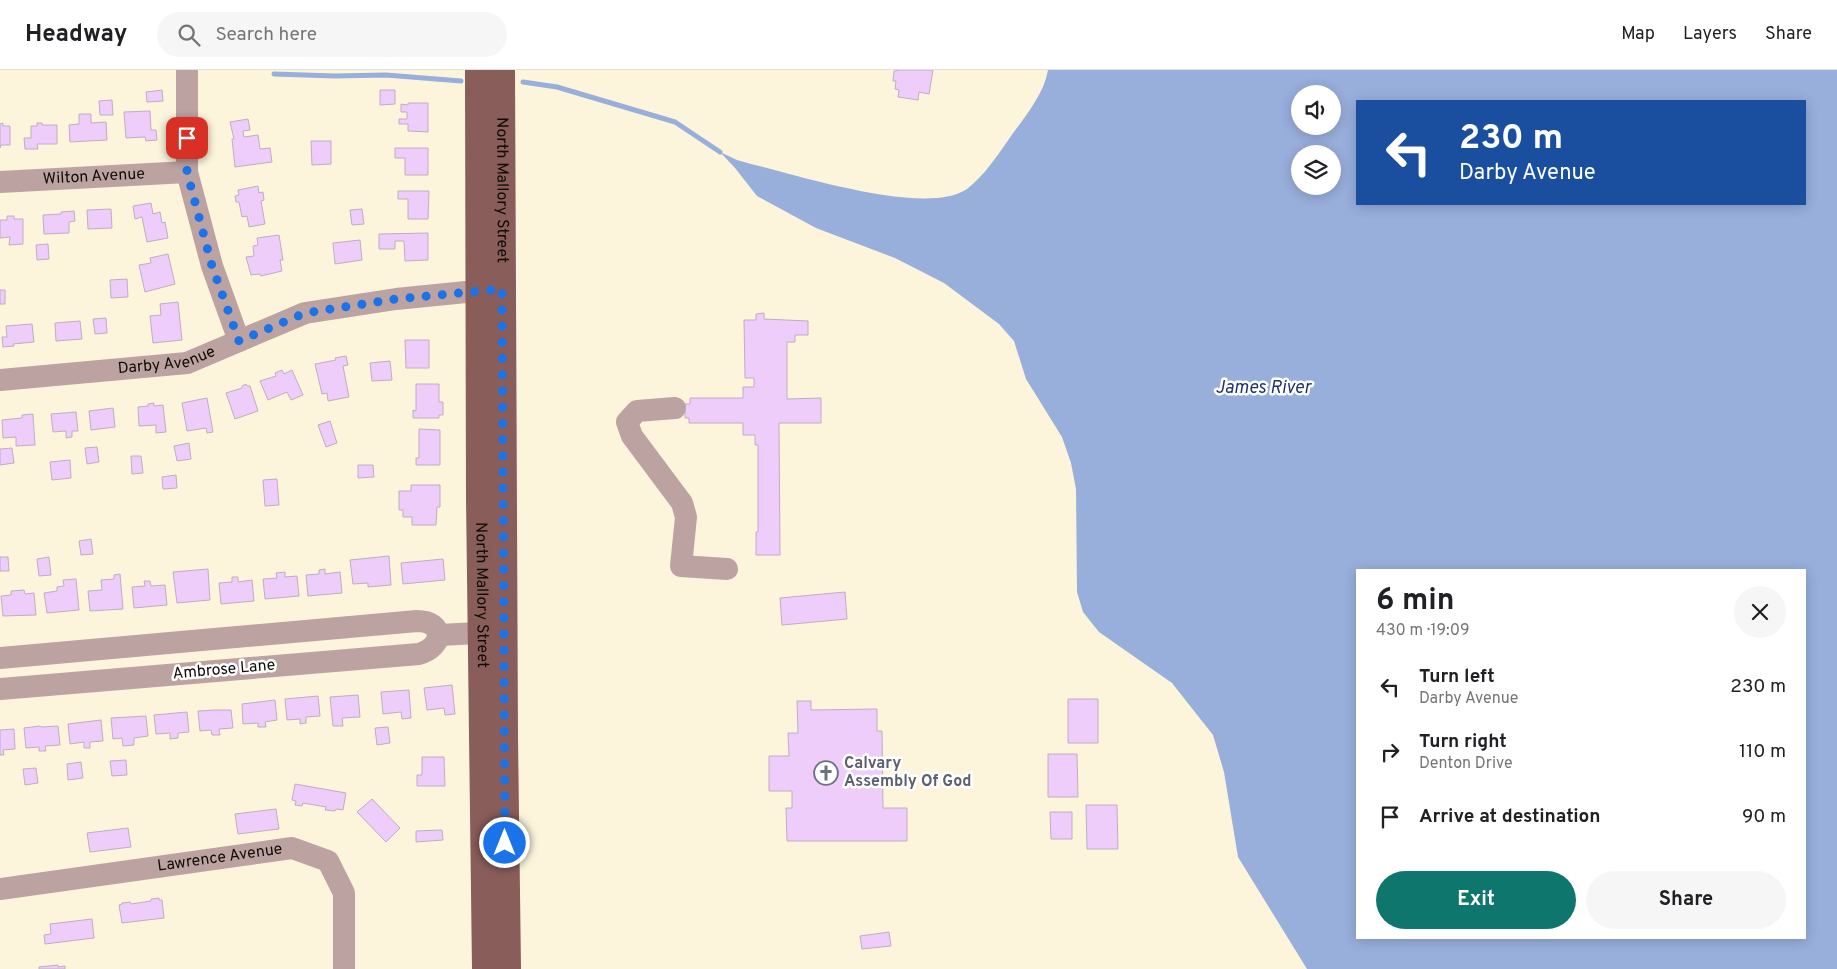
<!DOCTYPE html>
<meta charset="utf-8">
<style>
body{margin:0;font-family:Overpass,sans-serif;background:#f6f6f6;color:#202124;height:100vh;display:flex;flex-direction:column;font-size:19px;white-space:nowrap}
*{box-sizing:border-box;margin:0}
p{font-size:16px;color:#757577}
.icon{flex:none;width:28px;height:28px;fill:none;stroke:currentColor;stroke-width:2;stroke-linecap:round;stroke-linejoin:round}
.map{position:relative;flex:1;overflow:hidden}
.drawer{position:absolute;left:1356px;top:499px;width:450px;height:370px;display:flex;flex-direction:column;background:#fff;border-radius:0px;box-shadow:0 2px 12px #0003}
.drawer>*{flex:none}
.hud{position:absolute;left:1356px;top:30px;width:450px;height:105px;border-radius:0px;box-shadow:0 2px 12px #0003;background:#1a4fa0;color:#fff;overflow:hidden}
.tools{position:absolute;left:1291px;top:15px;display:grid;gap:10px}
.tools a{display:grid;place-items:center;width:50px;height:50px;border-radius:50%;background:#fff;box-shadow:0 2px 12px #0003;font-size:25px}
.pin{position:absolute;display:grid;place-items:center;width:42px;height:42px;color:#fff;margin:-21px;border-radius:10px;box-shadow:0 2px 8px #0006}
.me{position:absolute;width:55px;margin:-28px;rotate:0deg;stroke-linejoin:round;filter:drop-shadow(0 0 4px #0008)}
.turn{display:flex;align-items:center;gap:18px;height:105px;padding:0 20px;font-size:22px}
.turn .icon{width:65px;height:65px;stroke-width:2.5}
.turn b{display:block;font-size:35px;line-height:42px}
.round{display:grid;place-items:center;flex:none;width:52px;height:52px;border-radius:26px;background:#f6f6f6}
.head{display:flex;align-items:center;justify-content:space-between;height:85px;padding:0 20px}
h1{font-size:30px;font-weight:700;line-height:38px}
.button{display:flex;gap:10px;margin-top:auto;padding:10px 20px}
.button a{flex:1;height:58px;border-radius:30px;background:#0f766e;color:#fff;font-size:20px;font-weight:700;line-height:58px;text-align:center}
.button a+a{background:#f6f6f6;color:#202124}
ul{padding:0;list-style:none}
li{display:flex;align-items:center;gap:15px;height:65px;padding:0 20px}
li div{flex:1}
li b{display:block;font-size:19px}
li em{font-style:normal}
header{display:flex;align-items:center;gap:30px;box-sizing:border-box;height:70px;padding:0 25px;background:#fff;border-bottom:1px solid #e0e0e0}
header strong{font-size:24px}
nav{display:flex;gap:28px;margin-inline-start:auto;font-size:18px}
.search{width:350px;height:45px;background:#f6f6f6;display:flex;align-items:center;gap:12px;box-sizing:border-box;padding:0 18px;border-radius:28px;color:#757577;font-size:19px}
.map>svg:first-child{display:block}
.water{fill:#98aedb;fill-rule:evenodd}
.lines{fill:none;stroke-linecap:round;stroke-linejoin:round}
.stream{stroke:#98aedb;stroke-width:5}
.building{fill:#eecdfa;stroke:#bdaec3}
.minor{stroke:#bca2a0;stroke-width:22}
.major{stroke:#895d5a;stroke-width:28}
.route{stroke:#1a73e8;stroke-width:9;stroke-dasharray:0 16.2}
.labels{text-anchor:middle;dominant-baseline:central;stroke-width:5;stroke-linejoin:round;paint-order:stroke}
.street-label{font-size:16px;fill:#0e0c05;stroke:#fff}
.worship-label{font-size:16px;font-weight:bold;fill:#5b616d;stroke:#fff;text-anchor:start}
.water-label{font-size:18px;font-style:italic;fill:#1c346b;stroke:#fff}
</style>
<header>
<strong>Headway</strong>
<div class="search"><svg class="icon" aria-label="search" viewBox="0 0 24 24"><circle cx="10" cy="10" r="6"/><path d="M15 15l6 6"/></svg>Search here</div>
<nav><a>Map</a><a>Layers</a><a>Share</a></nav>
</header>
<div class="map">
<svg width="1837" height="899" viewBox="0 0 1837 899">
<rect width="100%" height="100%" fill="#fcf5dc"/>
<path class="water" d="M1048 0H1837V899H1307L1238 787 1224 702 1213 665 1172 613 1099 562 1083 542 1077 522 1076 419 1071 393 1062 367 1026 309 1014 271 999 254 944 213 895 188 816 158 757 126 735 98 720 82 737 90 751 94C798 105 927 147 967 119 984 106 997 86 1009 69 1023 49 1044 25 1048 0ZM1300 24H1332V56H1300ZM1358 31H1805V134H1358ZM1300 84H1332V116H1300ZM1358 500H1805V868H1358Z"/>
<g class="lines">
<path class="stream" d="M274 4 335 6 386 5 461 11
M523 12 557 17 675 52 720 82"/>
</g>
<path class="building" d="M900 0H933L929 24 919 22 918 30 898 27 899 20 895 19 896 11H893L894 1Z
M162 20 163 31 147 32 146 22Z
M380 20H395V34L380 35Z
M112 30 113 45H100L99 31Z
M408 33H428V62L408 61V54H399V49H407V42H401V34L408 35Z
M150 41 151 60H156L157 70 146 71 145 67 126 68 124 42Z
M79 44H91V53L106 52 107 70 70 72 69 55 79 54Z
M248 49 250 60 243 61 244 67 258 65 260 79 270 78 272 92 235 97 232 69H234L230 52Z
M3 53V56H10V75H1L0 78V54Z
M37 53H42V55H57V74H37L38 79H25L24 68H31V56H37Z
M311 71H331V94L312 95Z
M395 78H428V105H405V88H395Z
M258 116 259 123 263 122 264 130 261 131 265 154 249 157 247 146 242 147 239 132H236L235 126 239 125 238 120Z
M398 121H429L428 149H408V129H398Z
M151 133 153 144 160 142 162 153 165 152 168 168 147 172 142 147 135 149 133 136Z
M111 139 112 158 88 159 87 140Z
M362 139 364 154 352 155 350 140Z
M74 141 75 151 69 152V163L44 164 43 145 61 144V142Z
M7 146H14V149H23V174L9 175 10 167 0 168V150H7Z
M428 163V190L405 191 404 171H395V179H379V164Z
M279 165 283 190H280L282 201 261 206 260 204 251 205 246 187 254 186 253 176 258 175 257 168Z
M360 170 362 190 335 194 333 173Z
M48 174 49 189 37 190 36 175Z
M168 184 175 214 145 222 139 195 151 193 150 188Z
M127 209 128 227 111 228 110 210Z
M0 220H5V234H0Z
M178 232 182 270 153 273 150 246 161 245 160 234Z
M764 243V249L808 251V265H795V272H787V329L821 328V353H779L780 485H756V462H758V375H755V365H743V353H689V348H685V334H690V328H743V317H754V308H745L744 250H756V244Z
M106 248 107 263 95 264 93 249Z
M80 251 82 269 56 271 55 253Z
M32 254 34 272 13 274 14 276 3 277 2 267H7L6 256Z
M405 270H429V298H406Z
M346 286 348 295 343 296 349 327 328 331 327 323 322 324 315 294 336 290 335 288Z
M390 291 392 310 372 311 370 293Z
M282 300 284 304 292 300 303 325 291 330 287 322 268 330 260 311 276 306 275 303Z
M246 314 247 316H250L258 341 235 349 226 323 242 318V316Z
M416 314H439V332H443V345H439V348H413V340L416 341Z
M207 328 213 362 207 363 206 358 187 361 182 333Z
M154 333V336L163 335 166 362 156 363V355L139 356 138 337 148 336V334Z
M113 338 115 357 91 360 89 341Z
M76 342 78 361H72V367L66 368V361L53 362 51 344Z
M33 344 35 375 16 376V367L3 368 2 350 22 348V345Z
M330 351 337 373 326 377 318 355Z
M419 359 440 360V395H416V388H419Z
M189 373 191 389 177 391 174 376Z
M97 377 99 392 87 394 85 378Z
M12 378 14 393 0 395V379Z
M131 386H141L143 403 132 404Z
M70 390 71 408 52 410 50 392Z
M358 395H373L374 407 358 408Z
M176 405 177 418 163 419 162 407Z
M277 409 279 435 265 436 263 410Z
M411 415H440V437H437L436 455H412V447H403V440H399V421H411Z
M91 469 93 484 81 485 79 471Z
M389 486 391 515 368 517V513L353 514 350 490Z
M0 487H8L9 501H0Z
M49 487 51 505 39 506 37 489Z
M443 489 445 510 403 514 401 493Z
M208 499 210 530 177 533 173 502Z
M325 499V504L340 502 342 523 308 526 306 505 319 504V500Z
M285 502V507L297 506 299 526 265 529 263 509 277 508 276 503Z
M120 504 123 539 90 541 88 521 102 520 101 510 114 509V505Z
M232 507H238V512L252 510 254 531 221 534 219 513 232 512Z
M76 509 79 540 47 543 44 523 57 521V517L64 516 63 510Z
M144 511H150L151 516 165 515 167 535 134 538 132 517 145 516Z
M24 520 25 524 34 523 36 545 3 546 1 526 11 525V521Z
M845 522 847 549 782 555 780 528Z
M452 615 455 644 445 645 444 638 427 640 424 618Z
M409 620 411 648 402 649 401 642 383 644 381 622Z
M358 625 360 647 342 648 343 656H333L330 627Z
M318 626 320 646 306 647V653L300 654V649L287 650 285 629Z
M1068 629H1098V673H1068Z
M275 630 277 650 265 652 266 657H258V653L243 654 242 634Z
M797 631H811V640L877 639V661H882L883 738H907V771H787L786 738H792V721H769V686H789L788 663H798Z
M216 640H231L233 658 219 659 220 665H212L211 660 200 661 198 641Z
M187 642 189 662 178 663V668L170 669V663L156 664 154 645Z
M146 646 148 666 134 668V675L123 676 122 668 113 669 111 648Z
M101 650 103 671 90 672V678H84V672L70 674 68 654Z
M40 656 41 657 58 656 60 675 45 676 46 681H39V677L26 678 24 658Z
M388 657 390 673 377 675 375 658Z
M14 659 15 679 3 680 4 685H0V660Z
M1048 684H1077L1078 727H1048Z
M422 687H444L445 716H417V705H422Z
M126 690 127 705 112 706 110 691Z
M81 692 83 708 68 710 67 694Z
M36 698 38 713 25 715 23 699Z
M295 714 346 723 343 740 336 739 335 741 325 740 326 737 303 733 302 736 295 735 296 731 292 730Z
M372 729 400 758 386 772 357 742Z
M1086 735H1117L1118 779H1087Z
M276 739 279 759 238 764 235 744Z
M1050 742H1072V769H1051Z
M128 758 131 777 90 782 87 763Z
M442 760 443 770 416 772V761Z
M159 828V830H162L164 848 122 853 119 835 122 834V833L130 832 131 834 151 831V829Z
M92 849 94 868 45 874 44 865 51 864 50 854Z
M889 862 891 876 862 879 860 866Z
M58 895V897L65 896V899H39V897Z"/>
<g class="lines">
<g class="minor">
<path d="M187 0V102L212 196 239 271"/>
<path id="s1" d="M0 112 187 102"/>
<path id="s2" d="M0 310 187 293 305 243 396 229 496 219"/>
<path d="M675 338 637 341 627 352 632 366 682 433 686 447 681 496 727 499"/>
<path d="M439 565 499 562"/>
<path d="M0 588 417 551C445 551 444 577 419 584L0 619"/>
<path id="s3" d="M0 819 292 778 328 791 344 823V899"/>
</g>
<g class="major">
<path id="s4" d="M479 0 480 428 486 899"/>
<path id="s5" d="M501 0 504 667 507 899"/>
</g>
</g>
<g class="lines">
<path class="route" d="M187 68V102L212 196 239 271 305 243 396 229 502 219 505 773"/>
</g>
<defs>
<g id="church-ring" transform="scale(1.25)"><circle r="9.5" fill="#fff" stroke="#6b7280" stroke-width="1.5"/><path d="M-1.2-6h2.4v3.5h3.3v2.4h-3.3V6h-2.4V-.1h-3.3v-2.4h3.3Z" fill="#6b7280"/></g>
</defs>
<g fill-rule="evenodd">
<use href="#church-ring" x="826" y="703"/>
</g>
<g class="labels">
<g class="street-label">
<text stroke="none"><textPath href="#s1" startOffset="94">Wilton Avenue</textPath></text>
<text stroke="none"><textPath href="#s5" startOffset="120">North Mallory Street</textPath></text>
<text stroke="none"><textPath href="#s2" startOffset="168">Darby Avenue</textPath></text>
<text stroke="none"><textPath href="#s4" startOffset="525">North Mallory Street</textPath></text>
<text transform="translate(224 600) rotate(-5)">Ambrose Lane</text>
<text stroke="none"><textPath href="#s3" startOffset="222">Lawrence Avenue</textPath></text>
</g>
<g class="worship-label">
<text x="844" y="694">Calvary<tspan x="844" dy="18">Assembly Of God</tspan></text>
</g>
<g class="water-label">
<text x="1263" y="318">James River</text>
</g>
</g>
</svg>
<div class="tools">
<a><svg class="icon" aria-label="sound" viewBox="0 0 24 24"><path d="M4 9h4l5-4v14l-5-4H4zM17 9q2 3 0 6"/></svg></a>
<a><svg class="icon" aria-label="layers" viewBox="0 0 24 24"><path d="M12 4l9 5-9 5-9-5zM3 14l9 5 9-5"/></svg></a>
</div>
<div class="pin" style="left:187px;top:68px;background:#d93025"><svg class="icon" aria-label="arrive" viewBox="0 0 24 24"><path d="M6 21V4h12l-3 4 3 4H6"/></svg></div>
<svg class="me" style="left:505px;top:773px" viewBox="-20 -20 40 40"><circle r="17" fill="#1a73e8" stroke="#fff" stroke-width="3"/><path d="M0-11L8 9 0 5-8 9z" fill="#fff"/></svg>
<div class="hud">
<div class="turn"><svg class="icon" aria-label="left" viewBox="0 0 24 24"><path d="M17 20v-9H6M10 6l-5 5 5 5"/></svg><div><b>230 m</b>Darby Avenue</div></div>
</div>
<section class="drawer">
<div class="head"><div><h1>6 min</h1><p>430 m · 19:09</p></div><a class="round"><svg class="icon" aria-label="close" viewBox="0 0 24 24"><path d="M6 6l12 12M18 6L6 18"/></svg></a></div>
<ul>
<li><svg class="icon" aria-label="left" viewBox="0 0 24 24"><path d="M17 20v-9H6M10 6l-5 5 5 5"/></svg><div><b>Turn left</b><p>Darby Avenue</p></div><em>230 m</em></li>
<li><svg class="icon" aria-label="right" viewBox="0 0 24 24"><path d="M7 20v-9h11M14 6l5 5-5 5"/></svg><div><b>Turn right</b><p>Denton Drive</p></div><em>110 m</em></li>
<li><svg class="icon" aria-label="arrive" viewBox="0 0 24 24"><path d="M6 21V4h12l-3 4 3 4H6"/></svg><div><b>Arrive at destination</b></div><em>90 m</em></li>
</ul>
<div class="button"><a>Exit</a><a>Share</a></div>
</section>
</div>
